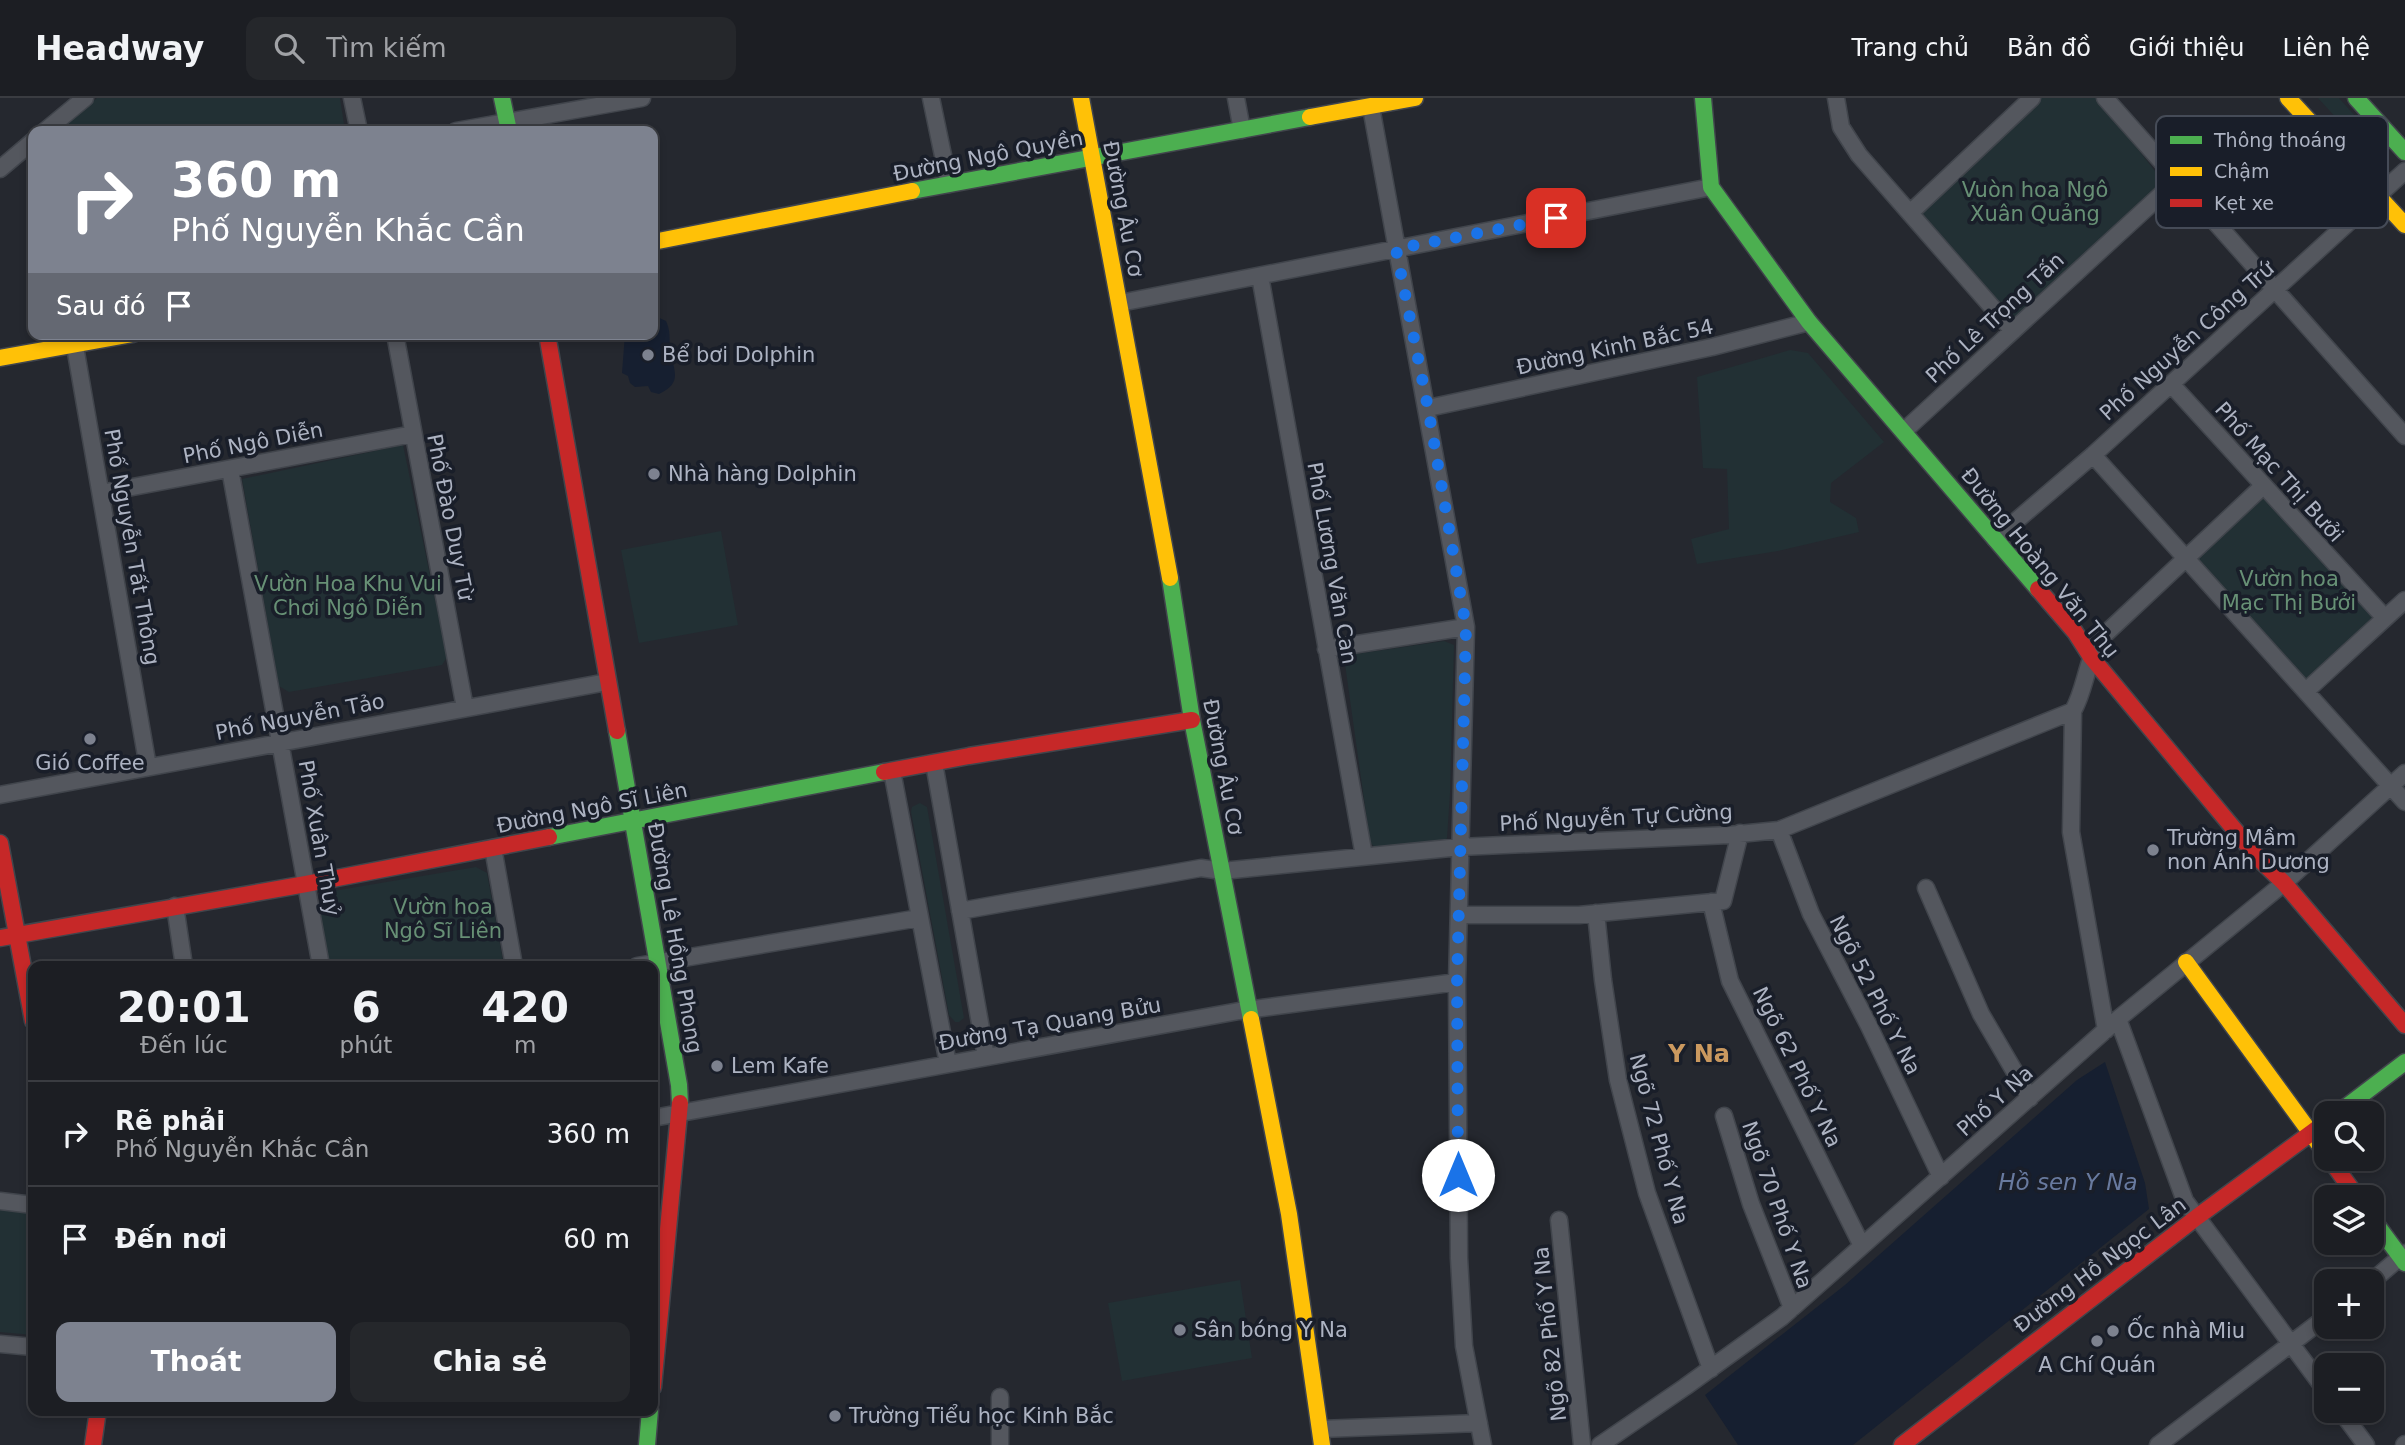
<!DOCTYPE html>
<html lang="vi">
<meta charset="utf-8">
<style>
body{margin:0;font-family:"DejaVu Sans",sans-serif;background:#25272b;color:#f1f3f6;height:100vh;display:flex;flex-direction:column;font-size:26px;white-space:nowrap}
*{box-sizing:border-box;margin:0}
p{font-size:23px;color:#a0a2a6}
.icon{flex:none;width:38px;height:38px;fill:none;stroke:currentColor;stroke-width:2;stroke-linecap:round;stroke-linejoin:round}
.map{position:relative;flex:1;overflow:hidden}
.details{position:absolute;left:28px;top:863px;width:630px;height:455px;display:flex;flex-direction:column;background:#1c1e23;border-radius:14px;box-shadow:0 4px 10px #0003,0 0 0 2px #3a3c41}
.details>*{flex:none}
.banner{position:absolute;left:28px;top:28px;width:630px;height:214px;border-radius:14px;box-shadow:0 4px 10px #0003,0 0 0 2px #3a3c41;background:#7d828f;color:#fff;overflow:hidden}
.buttons{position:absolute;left:2314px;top:1003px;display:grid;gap:14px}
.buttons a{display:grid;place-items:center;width:70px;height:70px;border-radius:14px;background:#1c1e23;box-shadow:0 4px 10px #0003,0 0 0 2px #3a3c41;font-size:35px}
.pin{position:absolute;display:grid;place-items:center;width:60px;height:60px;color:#fff;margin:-30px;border-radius:14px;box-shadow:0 4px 10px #0006}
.me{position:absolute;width:77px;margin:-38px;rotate:0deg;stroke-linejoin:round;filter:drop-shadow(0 0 5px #0008)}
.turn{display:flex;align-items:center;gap:24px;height:147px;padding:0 28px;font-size:32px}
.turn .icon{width:91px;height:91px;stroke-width:2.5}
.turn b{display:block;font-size:49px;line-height:60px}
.then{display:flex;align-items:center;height:66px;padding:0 28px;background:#0003;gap:14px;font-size:26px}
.eta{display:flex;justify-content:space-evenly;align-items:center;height:119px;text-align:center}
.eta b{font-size:42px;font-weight:800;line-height:49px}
.cta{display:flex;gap:14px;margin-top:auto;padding:14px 28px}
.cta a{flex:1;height:80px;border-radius:14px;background:#7d828f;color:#fff;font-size:28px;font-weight:800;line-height:80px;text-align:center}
.cta a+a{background:#25272b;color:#f1f3f6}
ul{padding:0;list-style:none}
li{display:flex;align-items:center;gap:21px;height:105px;padding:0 28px;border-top:2px solid #3a3c41}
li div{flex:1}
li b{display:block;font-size:26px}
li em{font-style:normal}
header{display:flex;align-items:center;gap:42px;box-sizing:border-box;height:98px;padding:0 35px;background:#1c1e23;border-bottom:2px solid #3a3c41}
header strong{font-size:33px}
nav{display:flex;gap:38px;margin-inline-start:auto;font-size:24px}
.search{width:490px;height:63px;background:#25272b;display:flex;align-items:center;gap:18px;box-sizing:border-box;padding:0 24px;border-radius:14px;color:#a0a2a6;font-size:26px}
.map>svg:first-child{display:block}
.green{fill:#223034}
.water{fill:#161f30}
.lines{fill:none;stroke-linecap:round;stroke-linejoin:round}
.street-casing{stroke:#41454c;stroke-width:19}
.fast-casing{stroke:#41454c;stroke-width:19}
.slow-casing{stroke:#41454c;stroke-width:19}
.jam-casing{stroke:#41454c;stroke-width:19}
.street{stroke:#54575e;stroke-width:16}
.fast{stroke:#4caf50;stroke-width:16}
.slow{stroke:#ffc107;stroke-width:16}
.jam{stroke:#c62828;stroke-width:16}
.route{stroke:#1a73e8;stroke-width:12;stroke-dasharray:0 21.6}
.poi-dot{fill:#7d828f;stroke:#191e29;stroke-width:2.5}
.labels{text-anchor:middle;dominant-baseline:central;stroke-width:7;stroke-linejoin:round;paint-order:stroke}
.street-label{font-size:21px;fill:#adb3c2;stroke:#191e29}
.park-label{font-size:21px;fill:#679075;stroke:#191e29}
.poi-label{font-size:21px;fill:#adb3c2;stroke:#191e29;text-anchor:start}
.water-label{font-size:23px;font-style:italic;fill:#687a9f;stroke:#191e29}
.quarter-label{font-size:24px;font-weight:bold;fill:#cb995f;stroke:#191e29}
.key{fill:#191e29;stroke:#454b57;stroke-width:2}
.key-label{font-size:19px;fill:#adb3c2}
</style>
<header>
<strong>Headway</strong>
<div class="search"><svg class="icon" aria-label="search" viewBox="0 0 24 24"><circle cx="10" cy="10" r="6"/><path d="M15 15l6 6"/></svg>Tìm kiếm</div>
<nav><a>Trang chủ</a><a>Bản đồ</a><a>Giới thiệu</a><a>Liên hệ</a></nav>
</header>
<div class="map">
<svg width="2405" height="1347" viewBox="0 0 2405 1347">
<rect width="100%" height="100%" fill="#25282f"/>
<path class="green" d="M97 0H340L345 33H56Z
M2037 0H2098L2158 77V93L2018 222 2008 221 1922 119 1923 108Z
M2318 0H2339L2381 47V58L2373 60Z
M1790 252 1808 255 1884 344 1831 385 1830 404 1856 420 1859 434 1778 453 1697 466 1691 441 1729 431 1727 371 1703 370 1697 279Z
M403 347 447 559 442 567 289 594 279 588 242 381Z
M2259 397 2270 399 2375 514V525L2313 582 2303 584 2197 465 2198 455Z
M721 433 738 527 639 545 621 452Z
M1444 543 1454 547 1450 695 1447 740 1445 743 1376 751 1370 744 1345 566 1349 558 1356 556Z
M920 705 927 709 964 920 959 924H955L949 917 911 714 912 709Z
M476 769 487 775 504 868H330L318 810 327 794Z
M0 1112 33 1116V1237L0 1234Z
M1240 1182 1252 1260 1122 1283 1108 1205Z"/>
<path class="water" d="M653 217 666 223C671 234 669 241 670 251 673 272 684 284 659 296L651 294 648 288 635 289 630 285 628 278 622 275 625 236H653Z
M2105 964 2145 1085 2149 1111 1853 1347H1738L1705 1297 1845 1187 2077 982Z"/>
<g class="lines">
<g class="street-casing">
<path id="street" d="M352 0 359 33
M931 0 949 86
M1236 0 1242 32
M1836 0 1841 29 1859 57 2013 233
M2105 0 2405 338
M1371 9 1466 529 1457 884 1459 1160 1464 1248 1483 1347
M45 33 85 0
M456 33 642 0
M0 71 33 43
M1910 115 2032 0
M1260 178 1364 758
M1120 205 1711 89
M395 236 465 610
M73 237 148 669
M2171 286 2385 520
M1428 310 1712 249 1809 224
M1904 333 2177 82
M2093 357 2405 704
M230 371 321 868
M101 395 413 336
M1995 441 2093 357 2405 73
M1326 551 1466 529
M2306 593 2405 502
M2073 613 2071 734 2106 932
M934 665 986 959
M892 673 948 966
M0 697 607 584
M1779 732 1811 816 1869 928 1941 1079
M493 750 514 868
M1926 790 1981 916 2030 1000
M1711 804 1730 883 1862 1148
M175 808 184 868
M960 813 1201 770 1222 773 1460 749 1729 737 1779 732 2073 613C2086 590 2086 563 2101 540L2263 388
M1596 815 1603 882 1618 982 1647 1095 1711 1271
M1459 817H1579L1723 803 1740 735
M637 868 919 820
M2118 921 2185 1103 2326 1293
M1724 1018 1751 1106 1792 1210
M653 1020 1239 913 1457 884
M0 1103 33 1107
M1559 1122 1582 1347
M2371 1184 2405 1155
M0 1246 33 1249
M2340 1312 2366 1347
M1321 1331 1479 1325
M1000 1347V1299
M1600 1347 1685 1289 1782 1219 2118 921 2284 785 2405 675
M2158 1347 2326 1219
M2404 1347 2405 1346"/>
</g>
<g class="fast-casing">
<path id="fast" d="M502 0 509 33
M1703 0 1711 89 1809 224 2038 491
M2356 0 2405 54
M912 93 1310 19
M1170 480 1192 622 1251 921
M617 633 679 987 680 1005
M549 739 884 674
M2338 1015 2405 964
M2371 1119 2405 1165
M647 1347 650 1312"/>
</g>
<g class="slow-casing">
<path id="slow" d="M1081 0 1170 480
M2288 0 2405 127
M1310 19 1415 0
M653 144 912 93
M0 260 133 236
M2186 864 2326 1056
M1251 921 1289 1116 1322 1347"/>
</g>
<g class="jam-casing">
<path id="jam" d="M547 236 617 633
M2038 491 2075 534 2091 559 2259 761 2284 785 2405 927
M884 674 969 658 1192 622
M0 745 33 923
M0 840 306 786 549 739
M2329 1060 2357 1099
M653 1289 680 1005
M93 1347 98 1312
M1902 1347 2197 1119 2326 1024"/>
</g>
<use href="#street" class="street"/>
<use href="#fast" class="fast"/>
<use href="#slow" class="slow"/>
<use href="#jam" class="jam"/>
</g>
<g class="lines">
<path class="route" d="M1458 1077 1457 884 1466 529 1428 310 1396 151 1556 120"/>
</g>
<g class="poi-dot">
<circle cx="648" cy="257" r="7"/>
<circle cx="654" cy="376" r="7"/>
<circle cx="90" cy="641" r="7"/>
<circle cx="2153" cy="752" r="7"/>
<circle cx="717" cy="968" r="7"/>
<circle cx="1180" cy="1232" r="7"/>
<circle cx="2113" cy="1233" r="7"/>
<circle cx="2097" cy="1243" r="7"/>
<circle cx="835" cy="1318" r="7"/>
</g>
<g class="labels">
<g class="street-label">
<text transform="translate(988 58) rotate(-11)">Đường Ngô Quyền</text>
<text transform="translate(1123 111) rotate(79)">Đường Âu Cơ</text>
<text transform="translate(1995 220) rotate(-43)">Phố Lê Trọng Tấn</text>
<text transform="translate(2187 243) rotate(-42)">Phố Nguyễn Công Trứ</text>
<text transform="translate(1615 249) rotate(-12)">Đường Kinh Bắc 54</text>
<text transform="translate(253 345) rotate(-11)">Phố Ngô Diễn</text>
<text transform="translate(2279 374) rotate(48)">Phố Mạc Thị Bưởi</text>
<text transform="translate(450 419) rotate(79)">Phố Đào Duy Từ</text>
<text transform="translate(132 449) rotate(80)">Phố Nguyễn Tất Thông</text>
<text transform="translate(1332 465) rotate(80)">Phố Lương Văn Can</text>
<text transform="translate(2040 465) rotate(51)">Đường Hoàng Văn Thụ</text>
<text transform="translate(300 619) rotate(-11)">Phố Nguyễn Tảo</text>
<text transform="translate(1223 669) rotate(79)">Đường Âu Cơ</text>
<text transform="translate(592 710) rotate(-11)">Đường Ngô Sĩ Liên</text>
<text transform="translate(1616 720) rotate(-3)">Phố Nguyễn Tự Cường</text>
<text transform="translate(319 740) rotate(80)">Phố Xuân Thuỷ</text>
<text transform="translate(675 840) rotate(80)">Đường Lê Hồng Phong</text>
<text transform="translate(1875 897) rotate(63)">Ngõ 52 Phố Y Na</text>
<text transform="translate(1050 926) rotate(-10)">Đường Tạ Quang Bửu</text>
<text transform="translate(1797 969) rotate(64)">Ngõ 62 Phố Y Na</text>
<text transform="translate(1995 1003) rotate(-42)">Phố Y Na</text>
<text transform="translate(1659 1041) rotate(75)">Ngõ 72 Phố Y Na</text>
<text transform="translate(1777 1107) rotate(71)">Ngõ 70 Phố Y Na</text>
<text transform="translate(2100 1167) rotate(-37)">Đường Hồ Ngọc Lân</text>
<text transform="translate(1550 1236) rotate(-96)">Ngõ 82 Phố Y Na</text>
</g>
<g class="park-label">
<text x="2035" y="92">Vuòn hoa Ngô<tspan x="2035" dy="24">Xuân Quảng</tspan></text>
<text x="2289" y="481">Vườn hoa<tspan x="2289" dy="24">Mạc Thị Bưởi</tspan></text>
<text x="348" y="486">Vườn Hoa Khu Vui<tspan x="348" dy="24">Chơi Ngô Diễn</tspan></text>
<text x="443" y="809">Vườn hoa<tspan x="443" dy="24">Ngô Sĩ Liên</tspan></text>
</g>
<g class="poi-label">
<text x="662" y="257">Bể bơi Dolphin</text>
<text x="668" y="376">Nhà hàng Dolphin</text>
<text x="90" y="665" text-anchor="middle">Gió Coffee</text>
<text x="2167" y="740">Trường Mầm<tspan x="2167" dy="24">non Ánh Dương</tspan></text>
<text x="731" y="968">Lem Kafe</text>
<text x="1194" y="1232">Sân bóng Y Na</text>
<text x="2127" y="1233">Ốc nhà Miu</text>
<text x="2097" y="1267" text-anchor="middle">A Chí Quán</text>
<text x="849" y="1318">Trường Tiểu học Kinh Bắc</text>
</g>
<g class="water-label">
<text x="2068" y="1084">Hồ sen Y Na</text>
</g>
<g class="quarter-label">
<text x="1699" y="956">Y Na</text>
</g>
</g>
<rect x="2156" y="18" width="232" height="112" rx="10" class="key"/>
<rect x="2170" y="38" width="32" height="8" fill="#4caf50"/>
<rect x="2170" y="69" width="32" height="9" fill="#ffc107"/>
<rect x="2170" y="101" width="32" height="8" fill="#c62828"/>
<g class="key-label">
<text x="2214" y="49">Thông thoáng</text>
<text x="2214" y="80">Chậm</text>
<text x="2214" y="112">Kẹt xe</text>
</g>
</svg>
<div class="buttons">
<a><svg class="icon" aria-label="search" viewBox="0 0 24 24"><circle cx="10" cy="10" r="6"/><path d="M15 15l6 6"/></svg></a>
<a><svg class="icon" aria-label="layers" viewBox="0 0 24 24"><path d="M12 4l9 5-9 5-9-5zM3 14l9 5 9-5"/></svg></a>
<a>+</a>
<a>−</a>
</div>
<div class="pin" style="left:1556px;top:120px;background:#d93025"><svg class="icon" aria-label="arrive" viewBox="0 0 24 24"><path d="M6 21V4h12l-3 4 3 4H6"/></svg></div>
<svg class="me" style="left:1458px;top:1077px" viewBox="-20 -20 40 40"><circle r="19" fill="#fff"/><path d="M0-13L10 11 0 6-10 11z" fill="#1a73e8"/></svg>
<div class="banner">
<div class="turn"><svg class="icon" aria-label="right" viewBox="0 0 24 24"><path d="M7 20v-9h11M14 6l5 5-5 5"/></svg><div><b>360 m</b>Phố Nguyễn Khắc Cần</div></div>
<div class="then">Sau đó<svg class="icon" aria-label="arrive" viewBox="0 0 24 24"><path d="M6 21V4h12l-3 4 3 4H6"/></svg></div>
</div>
<section class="details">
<div class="eta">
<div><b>20:01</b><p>Đến lúc</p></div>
<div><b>6</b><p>phút</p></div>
<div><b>420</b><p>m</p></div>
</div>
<ul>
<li><svg class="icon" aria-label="right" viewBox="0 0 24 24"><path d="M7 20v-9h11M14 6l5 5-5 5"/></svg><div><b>Rẽ phải</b><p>Phố Nguyễn Khắc Cần</p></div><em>360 m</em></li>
<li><svg class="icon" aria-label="arrive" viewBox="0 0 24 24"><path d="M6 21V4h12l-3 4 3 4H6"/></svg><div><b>Đến nơi</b></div><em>60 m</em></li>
</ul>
<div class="cta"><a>Thoát</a><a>Chia sẻ</a></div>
</section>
</div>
